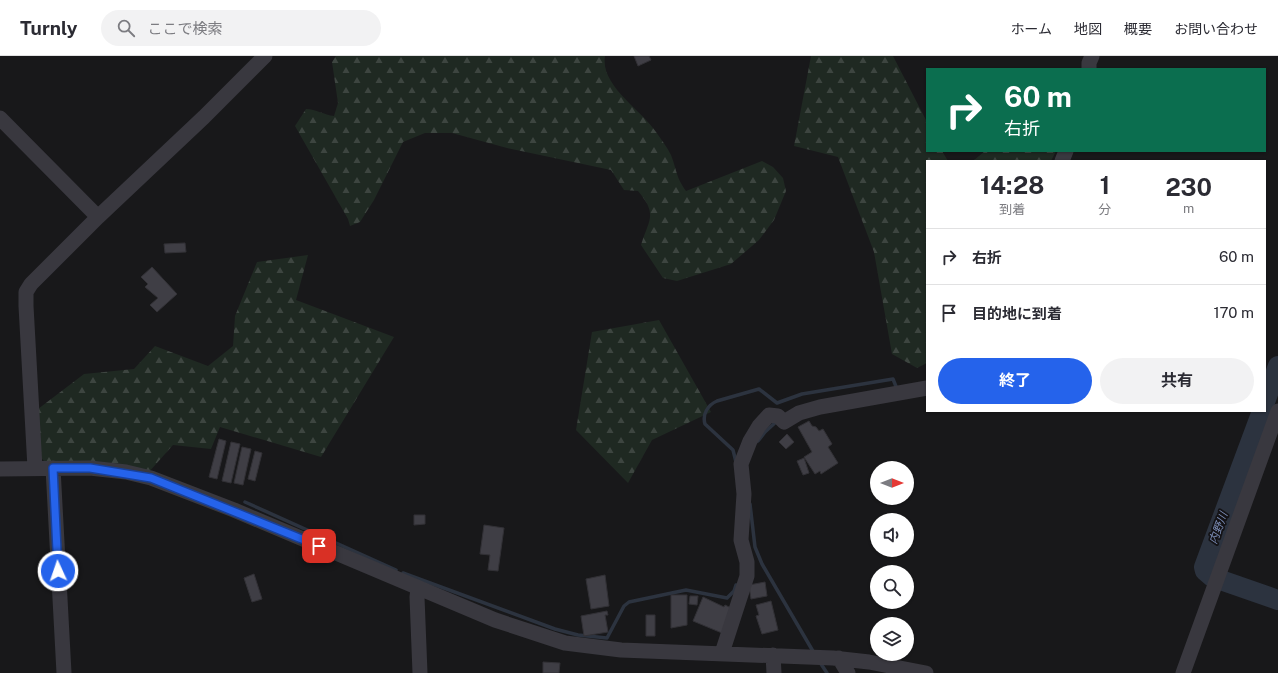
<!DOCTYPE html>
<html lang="ja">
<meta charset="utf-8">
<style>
body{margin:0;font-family:"Public Sans","Noto Sans JP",sans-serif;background:#f2f2f3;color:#2b2b33;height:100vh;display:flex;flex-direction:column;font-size:15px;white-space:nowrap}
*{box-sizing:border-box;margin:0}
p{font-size:13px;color:#7c7c81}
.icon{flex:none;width:22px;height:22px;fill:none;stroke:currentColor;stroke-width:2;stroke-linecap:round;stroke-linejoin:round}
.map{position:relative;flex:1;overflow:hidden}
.side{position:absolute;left:926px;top:104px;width:340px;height:252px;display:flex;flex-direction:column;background:#fff;border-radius:0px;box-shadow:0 1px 3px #0004}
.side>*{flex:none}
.guide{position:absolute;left:926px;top:12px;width:340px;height:84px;border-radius:0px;box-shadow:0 1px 3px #0004;background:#0b6e4f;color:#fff;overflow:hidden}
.needle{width:26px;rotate:90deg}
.fabs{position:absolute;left:870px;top:405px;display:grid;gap:8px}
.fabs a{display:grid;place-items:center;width:44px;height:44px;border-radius:50%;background:#fff;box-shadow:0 1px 3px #0004;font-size:20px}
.pin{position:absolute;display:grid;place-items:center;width:34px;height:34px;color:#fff;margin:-17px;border-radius:8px;box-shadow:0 2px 6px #0006}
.me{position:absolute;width:44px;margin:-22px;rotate:357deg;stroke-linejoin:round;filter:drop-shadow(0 0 3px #0008)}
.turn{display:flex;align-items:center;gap:14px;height:84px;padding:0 12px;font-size:18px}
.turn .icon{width:52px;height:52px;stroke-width:2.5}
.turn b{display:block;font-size:28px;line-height:34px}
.eta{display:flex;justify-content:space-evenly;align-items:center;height:68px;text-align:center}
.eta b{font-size:24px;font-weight:700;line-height:28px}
.cta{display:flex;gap:8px;margin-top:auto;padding:8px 12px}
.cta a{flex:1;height:46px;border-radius:24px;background:#2563eb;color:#fff;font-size:16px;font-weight:700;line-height:46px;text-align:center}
.cta a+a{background:#f2f2f3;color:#2b2b33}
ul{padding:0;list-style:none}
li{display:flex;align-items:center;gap:12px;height:56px;padding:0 12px;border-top:1px solid #e1e1e2}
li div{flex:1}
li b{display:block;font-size:15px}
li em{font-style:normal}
header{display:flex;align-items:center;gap:24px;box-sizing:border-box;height:56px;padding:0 20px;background:#fff;border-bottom:1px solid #e1e1e2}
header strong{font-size:19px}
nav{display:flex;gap:22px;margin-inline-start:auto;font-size:14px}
.search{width:280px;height:36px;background:#f2f2f3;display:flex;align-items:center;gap:10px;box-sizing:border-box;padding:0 14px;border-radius:22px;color:#7c7c81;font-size:15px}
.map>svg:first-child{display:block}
.forest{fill:url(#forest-firs)}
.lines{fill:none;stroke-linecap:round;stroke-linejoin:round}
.stream{stroke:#2c333f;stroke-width:3.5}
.river{stroke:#2c333f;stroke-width:20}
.building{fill:#3f3e45;stroke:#323136}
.minor{stroke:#39383f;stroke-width:15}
.route-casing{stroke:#184099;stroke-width:10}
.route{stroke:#2563eb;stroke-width:7}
.labels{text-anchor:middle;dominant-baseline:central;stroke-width:3.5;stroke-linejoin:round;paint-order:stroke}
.water-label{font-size:11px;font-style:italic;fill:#7d8fb9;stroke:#131215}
</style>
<header>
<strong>Turnly</strong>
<div class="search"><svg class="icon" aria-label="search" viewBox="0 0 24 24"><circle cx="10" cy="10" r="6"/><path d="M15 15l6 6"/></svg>ここで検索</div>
<nav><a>ホーム</a><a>地図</a><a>概要</a><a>お問い合わせ</a></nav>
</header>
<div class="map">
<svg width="1278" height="617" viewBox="0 0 1278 617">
<defs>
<pattern id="forest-firs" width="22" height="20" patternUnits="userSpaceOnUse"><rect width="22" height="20" fill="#1f2922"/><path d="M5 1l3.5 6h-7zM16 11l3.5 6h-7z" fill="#3d4540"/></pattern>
</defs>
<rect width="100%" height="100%" fill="#18181a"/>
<path class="forest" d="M336 0H605C600 30 642 54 656 76 661 83 667 91 671 99 677 115 676 121 686 135L762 105 773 111 783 122 786 135 774 164 759 184 731 208 677 225 663 222 641 189C649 163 658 159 638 135L624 134 611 114 507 92 452 77H425L403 86 374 144 360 166 350 170 348 163 295 70 306 53C316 53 324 59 334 60L338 47 332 6Z
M811 0H893L927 66V95H942L948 105H927V307L917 312 892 298 874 196 838 101 794 90Z
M985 95H1056L1051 105H973Z
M308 199 296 244 394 281 321 401 220 371 211 393 173 389 148 417 48 410 38 398V353L84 318 134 313 155 290 208 310 233 290 235 260 257 206Z
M659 264 711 356 652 384 628 427 576 374 592 276Z"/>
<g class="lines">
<path class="stream" d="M758 385 765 376 777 365
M736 406 733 394 705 368C702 358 708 349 717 345L759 333 777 347 802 338 893 323 897 333
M245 446 396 514
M750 448 755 491 762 508 814 597
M403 517 555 573 578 579 607 582 624 550 629 546 686 534 727 542 734 535 736 529
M819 605 827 617"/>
<path class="river" d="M1265 346 1278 310
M1262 355 1204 511 1205 515 1212 521 1278 544"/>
</g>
<path class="building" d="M634 0H649L651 4 638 10Z
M185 187 186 196 165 197 164 188Z
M152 211 177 238 157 256 150 249 158 242 145 231 148 228 141 221Z
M809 365 812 370 816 371 819 375 823 373 832 388 828 391 838 407 821 418 820 415 815 418 804 401 812 396 798 371Z
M787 378 794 386 786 393 779 386Z
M219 383 226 385 217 423 209 421Z
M231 386 240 388 231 427 222 425Z
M242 391 251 393 243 429 234 427Z
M255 395 262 397 255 425 248 423Z
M804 402 809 417 803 419 797 405Z
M414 459H425V468L414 469Z
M484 469 504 472 498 515 488 514 490 499 480 498Z
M254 518 262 543 252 546 244 522Z
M605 519 609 550 591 553 586 523Z
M765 526 767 540 751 543 749 529Z
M671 539H687V569L671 572Z
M690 540H698L697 549 689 548Z
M703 541 724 551 725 549 733 553 722 577 693 565Z
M771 545 778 574 762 578 756 560 759 559 756 549Z
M607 555 608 559H605L608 576 584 580 581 560Z
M646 559H655V580H646Z
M543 606 560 607 559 617H543Z"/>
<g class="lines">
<path class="minor" d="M1089 13V7L1092 0
M0 62 98 161
M1062 105 1066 95
M35 412 26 250V236L31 228 98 161 204 61 265 0
M53 412 64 617
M0 413 90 412 126 416 151 422 234 454 495 564 565 587 621 594 833 602 869 606 926 617
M418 532 417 541 420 617
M722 597 747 520V506L741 484 744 438 741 408 750 385 759 370 769 359 778 360 784 366 799 357 820 351 927 332
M773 599 774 617
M839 602 848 617
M1183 617 1278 355"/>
</g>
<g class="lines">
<g class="route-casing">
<path id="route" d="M58 515 53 412H90L151 422 319 490"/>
</g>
<use href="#route" class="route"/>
</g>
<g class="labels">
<g class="water-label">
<text transform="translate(1218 472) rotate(-70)">内野川</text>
</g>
</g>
</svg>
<div class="fabs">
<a><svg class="needle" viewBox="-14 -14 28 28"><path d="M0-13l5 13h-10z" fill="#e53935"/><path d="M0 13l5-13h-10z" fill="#7c7c81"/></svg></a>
<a><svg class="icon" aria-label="sound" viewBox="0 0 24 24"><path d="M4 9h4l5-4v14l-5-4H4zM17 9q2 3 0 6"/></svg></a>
<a><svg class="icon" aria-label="search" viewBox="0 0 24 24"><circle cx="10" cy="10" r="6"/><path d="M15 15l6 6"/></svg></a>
<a><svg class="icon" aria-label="layers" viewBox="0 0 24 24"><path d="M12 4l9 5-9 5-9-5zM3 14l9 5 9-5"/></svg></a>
</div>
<div class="pin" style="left:319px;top:490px;background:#d93025"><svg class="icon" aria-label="arrive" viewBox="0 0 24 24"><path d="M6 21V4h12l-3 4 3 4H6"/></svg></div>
<svg class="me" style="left:58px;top:515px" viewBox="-20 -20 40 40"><circle r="17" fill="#2563eb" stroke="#fff" stroke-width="3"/><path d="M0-11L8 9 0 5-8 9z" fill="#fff"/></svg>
<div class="guide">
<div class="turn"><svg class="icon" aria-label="right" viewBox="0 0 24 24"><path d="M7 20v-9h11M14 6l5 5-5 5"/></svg><div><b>60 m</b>右折</div></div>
</div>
<section class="side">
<div class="eta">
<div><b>14:28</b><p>到着</p></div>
<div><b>1</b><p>分</p></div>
<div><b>230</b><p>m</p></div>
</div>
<ul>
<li><svg class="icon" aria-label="right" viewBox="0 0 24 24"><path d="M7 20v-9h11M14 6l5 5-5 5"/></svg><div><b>右折</b></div><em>60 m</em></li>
<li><svg class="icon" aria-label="arrive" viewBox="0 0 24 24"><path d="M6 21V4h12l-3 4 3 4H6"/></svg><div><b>目的地に到着</b></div><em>170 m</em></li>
</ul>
<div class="cta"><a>終了</a><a>共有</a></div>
</section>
</div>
